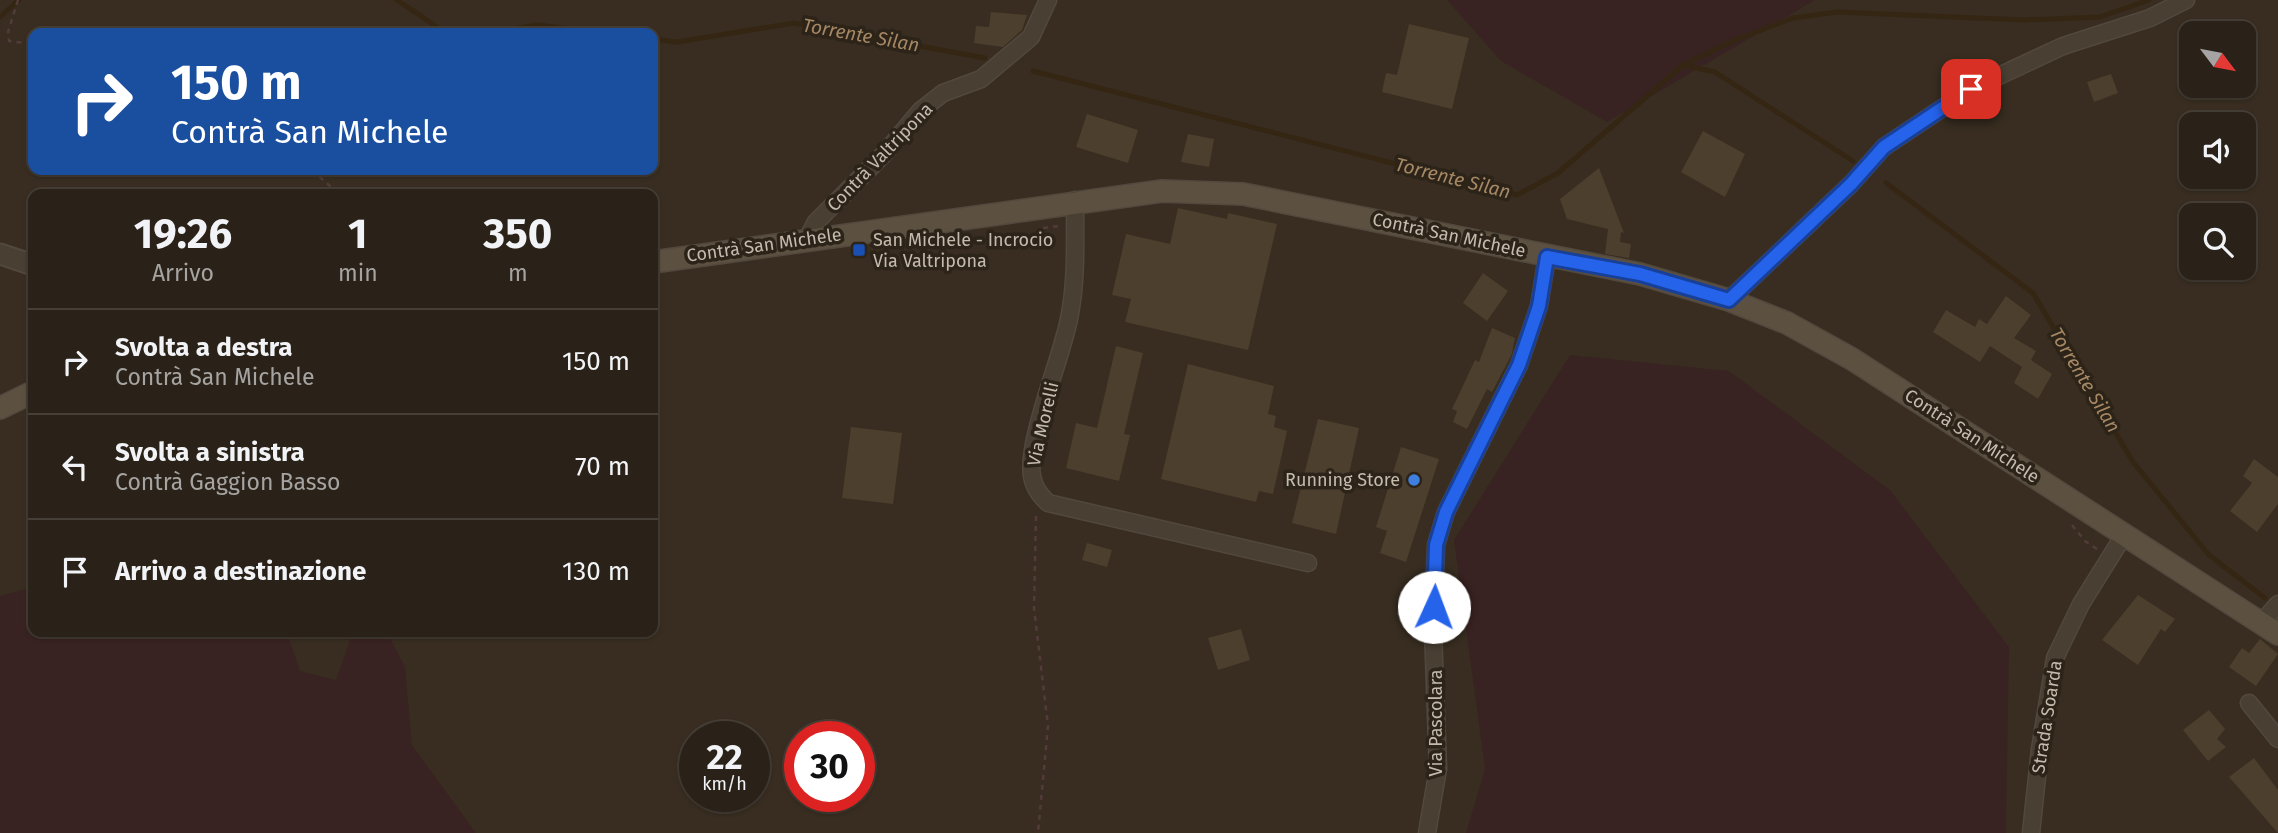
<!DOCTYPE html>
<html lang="it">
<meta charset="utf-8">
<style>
body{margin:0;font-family:"Fira Sans",sans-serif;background:#362f25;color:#f1f3f6;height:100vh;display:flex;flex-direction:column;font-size:26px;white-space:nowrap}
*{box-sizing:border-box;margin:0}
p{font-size:23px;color:#a5a4a2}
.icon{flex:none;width:38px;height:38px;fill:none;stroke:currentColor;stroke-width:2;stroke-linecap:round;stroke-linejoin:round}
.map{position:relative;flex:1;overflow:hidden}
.drawer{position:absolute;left:28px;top:189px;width:630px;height:448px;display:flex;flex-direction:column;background:#2a2218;border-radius:14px;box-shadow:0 2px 5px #0004,0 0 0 2px #463f37}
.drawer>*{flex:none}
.top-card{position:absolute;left:28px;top:28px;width:630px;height:147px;border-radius:14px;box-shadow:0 2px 5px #0004,0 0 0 2px #463f37;background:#1a4fa0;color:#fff;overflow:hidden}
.needle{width:46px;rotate:122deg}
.tools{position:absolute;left:2179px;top:21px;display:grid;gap:14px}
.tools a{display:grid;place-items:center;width:77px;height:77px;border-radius:14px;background:#2a2218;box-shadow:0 2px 5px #0004,0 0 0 2px #463f37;font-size:35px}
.speed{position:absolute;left:679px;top:721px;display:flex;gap:14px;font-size:35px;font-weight:700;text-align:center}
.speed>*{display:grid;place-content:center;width:91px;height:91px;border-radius:50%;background:#2a2218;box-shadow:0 2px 5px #0004,0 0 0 2px #463f37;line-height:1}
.speed small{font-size:18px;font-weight:400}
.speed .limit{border:10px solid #d22;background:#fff;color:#111}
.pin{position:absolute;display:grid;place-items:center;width:60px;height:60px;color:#fff;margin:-30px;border-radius:14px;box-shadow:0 4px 10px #0006}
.me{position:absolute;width:77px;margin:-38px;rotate:2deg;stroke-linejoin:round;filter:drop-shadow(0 0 5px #0008)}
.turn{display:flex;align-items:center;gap:24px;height:147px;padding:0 28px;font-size:32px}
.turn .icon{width:91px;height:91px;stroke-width:2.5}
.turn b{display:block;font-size:49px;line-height:60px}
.eta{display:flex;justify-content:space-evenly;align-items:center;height:119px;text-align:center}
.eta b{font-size:42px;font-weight:700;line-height:49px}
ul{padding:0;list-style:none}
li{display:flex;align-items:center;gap:21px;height:105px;padding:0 28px;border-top:2px solid #463f37}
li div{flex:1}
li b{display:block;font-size:26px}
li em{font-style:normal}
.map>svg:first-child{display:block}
.green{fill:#392322}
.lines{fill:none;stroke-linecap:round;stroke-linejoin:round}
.stream{stroke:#352613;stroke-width:5}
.building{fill:#4c3f2e}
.minor-casing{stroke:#52483d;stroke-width:19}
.tertiary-casing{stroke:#52483d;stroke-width:23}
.secondary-casing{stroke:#52483d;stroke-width:24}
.path{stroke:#523b3a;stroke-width:2.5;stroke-dasharray:5 5;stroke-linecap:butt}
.minor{stroke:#493f33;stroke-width:16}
.tertiary{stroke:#493f33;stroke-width:19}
.secondary{stroke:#5c5141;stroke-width:21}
.route-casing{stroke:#184099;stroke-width:18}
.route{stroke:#2563eb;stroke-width:12}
.transit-dot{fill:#1a4fb4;stroke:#2d2419;stroke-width:2.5}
.shop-dot{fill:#3f7fe0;stroke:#2d2419;stroke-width:2.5}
.labels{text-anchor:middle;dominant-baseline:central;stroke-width:7;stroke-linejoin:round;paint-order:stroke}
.street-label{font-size:18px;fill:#c5bbad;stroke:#2d2419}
.poi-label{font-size:18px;fill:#c5bbad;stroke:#2d2419;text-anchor:start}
.water-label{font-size:19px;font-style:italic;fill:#a68865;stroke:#2d2419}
</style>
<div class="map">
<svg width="2278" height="833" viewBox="0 0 2278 833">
<rect width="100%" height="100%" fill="#382d20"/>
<path class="green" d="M1447 0H1815L1607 122 1501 61Z
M1570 355 1729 371 1890 490 2009 647 2006 833H1466L1485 769 1454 540Z
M33 587V632H287L300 671 336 680 353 632H387L405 667 412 745 476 833H0V596Z"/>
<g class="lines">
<path class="stream" d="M397 0 446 33
M0 17 19 0
M486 33 538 25 607 33
M653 39 677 42 794 23 985 58
M1683 65 1735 40 1793 18 1837 12 2024 20 2100 17 2149 0
M1033 71 1517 195 1558 173 1683 65 1715 72 1853 161
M1886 183 2033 293 2133 462 2209 555 2265 598"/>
</g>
<path class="building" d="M991 12 1027 15 1022 30 1003 47 974 43 976 26 989 27Z
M1409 24 1469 38 1452 109 1382 92 1386 73 1397 75Z
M2111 74 2118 93 2094 102 2087 82Z
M1087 114 1138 130 1128 163 1076 147Z
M1703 131 1745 154 1725 197 1681 172Z
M1188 134 1214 139 1209 167 1181 162Z
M1599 168 1624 233 1621 232 1620 242 1631 244 1629 258 1605 254 1608 229 1567 219 1560 199Z
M1178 208 1227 219 1228 213 1277 224 1248 350 1125 322 1131 299 1112 295 1126 234 1170 244Z
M1483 273 1508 291 1487 321 1463 303Z
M2006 296 2031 315 2014 338 2036 351 2031 360 2052 374 2038 399 2014 383 2022 367 1990 346 1980 362 1933 332 1946 310 1975 327 1979 319 1987 324Z
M1492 328 1515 338 1512 354 1492 392 1487 389 1467 429 1453 422 1457 411 1452 409 1475 360 1479 362Z
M1116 346 1143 353 1124 434 1130 435 1119 481 1066 468 1076 423 1097 428Z
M1188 364 1274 386 1268 414 1276 416 1274 427 1287 431 1273 494 1259 491 1256 502 1161 479Z
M1318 419 1359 428 1336 534 1292 523Z
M851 427 902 433 893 504 842 498Z
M1401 447 1439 459 1406 562 1380 553 1387 531 1376 527Z
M2254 459 2278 477V504L2257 532 2230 511 2252 483 2243 476Z
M1087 543 1112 550 1107 567 1082 560Z
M2138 595 2175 619 2165 632 2161 629 2138 665 2102 640Z
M1241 629 1250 660 1218 670 1208 638Z
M2260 639 2278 654 2256 686 2229 667 2242 648 2249 653Z
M2209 710 2225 729 2217 739 2226 747 2208 761 2183 730Z
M2254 758 2278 790V833L2229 777Z"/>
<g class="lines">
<g class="minor-casing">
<path id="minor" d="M1075 200C1075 239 1077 280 1069 319 1062 356 1026 443 1032 476 1034 488 1040 495 1048 503L1308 563
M807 239 816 222 884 154 920 111 943 93 981 79 1031 37 1048 0
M1729 300 1851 184 1884 147 1971 89 2063 46 2150 18 2186 0
M2261 623 2278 604
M2249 703 2278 739
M1427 833 1438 769 1433 630 1436 545 1446 512 1519 365 1539 306 1547 257
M2031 833 2040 749 2055 658 2081 604 2124 535"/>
</g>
<g class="tertiary-casing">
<path id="tertiary" d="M0 254 33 265"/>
</g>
<g class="secondary-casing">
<path id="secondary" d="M653 262 1162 191 1243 194 1640 274 1729 300 1787 323 1852 359 2278 634
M0 408 33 392"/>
</g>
<path class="path" d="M18 0 8 32 9 41 33 44
M312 170 339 194
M1043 228 1060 226
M1036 516 1034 608 1048 726 1038 833
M2072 525 2085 541 2097 549"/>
<use href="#minor" class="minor"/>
<use href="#tertiary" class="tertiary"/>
<use href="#secondary" class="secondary"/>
</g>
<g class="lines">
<g class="route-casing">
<path id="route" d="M1434 607 1436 545 1446 512 1519 365 1539 306 1547 257 1640 274 1729 300 1851 184 1884 147 1971 89"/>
</g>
<use href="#route" class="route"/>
</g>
<rect class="transit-dot" x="852" y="243" width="14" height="14" rx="3.5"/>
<circle class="shop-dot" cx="1414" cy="480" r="7"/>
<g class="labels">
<g class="street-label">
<text transform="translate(880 157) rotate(-46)">Contrà Valtripona</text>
<text transform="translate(1449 235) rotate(12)">Contrà San Michele</text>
<text transform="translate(764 245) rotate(-8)">Contrà San Michele</text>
<text transform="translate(1043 424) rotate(-77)">Via Morelli</text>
<text transform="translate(1972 436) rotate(33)">Contrà San Michele</text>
<text transform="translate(2047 717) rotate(-81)">Strada Soarda</text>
<text transform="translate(1436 723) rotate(-90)">Via Pascolara</text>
</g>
<g class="poi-label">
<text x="873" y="240">San Michele - Incrocio<tspan x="873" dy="21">Via Valtripona</tspan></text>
<text x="1400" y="480" text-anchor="end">Running Store</text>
</g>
<g class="water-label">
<text transform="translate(861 35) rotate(10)">Torrente Silan</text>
<text transform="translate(1453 178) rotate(14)">Torrente Silan</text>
<text transform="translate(2085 380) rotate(59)">Torrente Silan</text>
</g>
</g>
</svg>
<div class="tools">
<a><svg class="needle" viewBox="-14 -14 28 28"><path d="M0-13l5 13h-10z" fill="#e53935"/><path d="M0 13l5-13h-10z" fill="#a5a4a2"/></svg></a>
<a><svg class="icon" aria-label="sound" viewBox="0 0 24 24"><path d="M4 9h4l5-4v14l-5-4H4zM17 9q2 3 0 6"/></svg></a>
<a><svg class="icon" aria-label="search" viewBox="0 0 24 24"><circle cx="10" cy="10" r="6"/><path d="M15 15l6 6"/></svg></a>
</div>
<div class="speed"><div>22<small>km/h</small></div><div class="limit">30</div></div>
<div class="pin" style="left:1971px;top:89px;background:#d93025"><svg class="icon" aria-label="arrive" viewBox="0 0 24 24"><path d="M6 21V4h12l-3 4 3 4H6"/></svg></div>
<svg class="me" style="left:1434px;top:607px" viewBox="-20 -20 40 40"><circle r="19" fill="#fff"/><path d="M0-13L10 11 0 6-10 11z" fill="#2563eb"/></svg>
<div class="top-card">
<div class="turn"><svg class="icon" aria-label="right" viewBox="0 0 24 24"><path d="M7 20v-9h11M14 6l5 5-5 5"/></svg><div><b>150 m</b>Contrà San Michele</div></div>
</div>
<section class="drawer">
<div class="eta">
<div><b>19:26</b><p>Arrivo</p></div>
<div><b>1</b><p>min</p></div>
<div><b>350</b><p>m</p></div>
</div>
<ul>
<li><svg class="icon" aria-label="right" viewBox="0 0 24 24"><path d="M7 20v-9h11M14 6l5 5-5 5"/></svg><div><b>Svolta a destra</b><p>Contrà San Michele</p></div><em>150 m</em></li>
<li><svg class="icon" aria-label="left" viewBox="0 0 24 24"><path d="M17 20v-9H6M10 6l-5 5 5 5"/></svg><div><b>Svolta a sinistra</b><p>Contrà Gaggion Basso</p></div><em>70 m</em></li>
<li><svg class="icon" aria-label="arrive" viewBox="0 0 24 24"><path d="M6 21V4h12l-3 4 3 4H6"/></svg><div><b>Arrivo a destinazione</b></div><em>130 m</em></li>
</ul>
</section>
</div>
